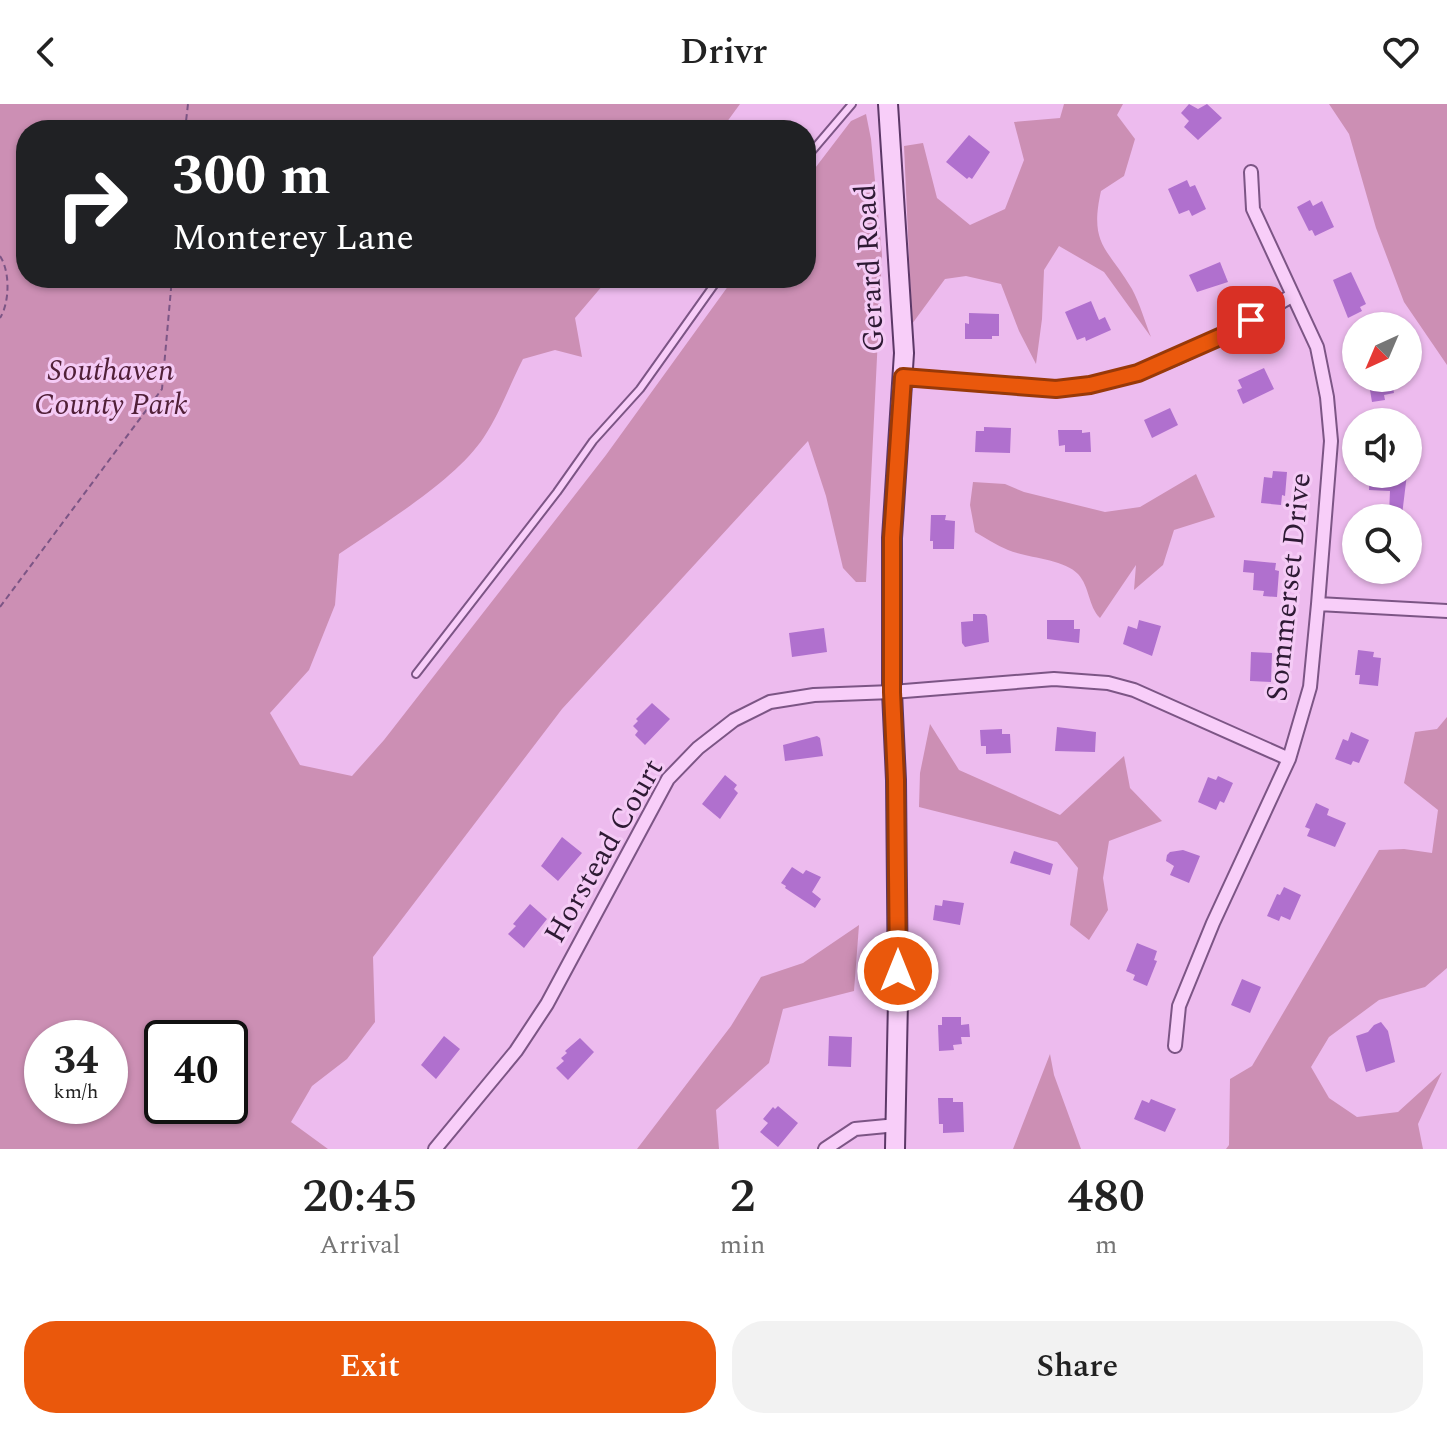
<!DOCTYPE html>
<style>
body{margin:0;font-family:Spectral,serif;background:#f2f2f2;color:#222;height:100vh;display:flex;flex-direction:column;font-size:30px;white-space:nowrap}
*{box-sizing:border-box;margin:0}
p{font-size:26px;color:#767676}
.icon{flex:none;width:44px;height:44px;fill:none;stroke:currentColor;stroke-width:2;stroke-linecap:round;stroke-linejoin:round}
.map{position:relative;height:1045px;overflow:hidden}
.drawer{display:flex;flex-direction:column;background:#fff;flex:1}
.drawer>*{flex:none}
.guide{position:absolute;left:16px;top:16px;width:800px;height:168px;border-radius:32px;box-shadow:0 2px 6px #0004;background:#202124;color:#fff;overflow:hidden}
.needle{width:52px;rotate:224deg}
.buttons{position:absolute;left:1342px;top:208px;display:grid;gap:16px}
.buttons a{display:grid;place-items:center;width:80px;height:80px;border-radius:50%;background:#fff;box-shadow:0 2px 6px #0004;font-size:40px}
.speed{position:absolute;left:24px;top:916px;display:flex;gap:16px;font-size:40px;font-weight:700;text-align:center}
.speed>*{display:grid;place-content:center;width:104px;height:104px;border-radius:50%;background:#fff;box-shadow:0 2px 6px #0004;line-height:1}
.speed small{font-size:20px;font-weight:400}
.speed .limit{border:4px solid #111;border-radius:12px;background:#fff;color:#111}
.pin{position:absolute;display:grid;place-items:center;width:68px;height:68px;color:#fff;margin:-34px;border-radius:16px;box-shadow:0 4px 12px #0006}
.me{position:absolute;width:88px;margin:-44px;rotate:0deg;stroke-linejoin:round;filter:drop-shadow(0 0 6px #0008)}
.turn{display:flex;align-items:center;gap:28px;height:168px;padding:0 24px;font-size:36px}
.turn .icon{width:104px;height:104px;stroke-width:2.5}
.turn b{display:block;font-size:56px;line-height:68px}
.eta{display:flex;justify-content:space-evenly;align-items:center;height:136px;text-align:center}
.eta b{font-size:48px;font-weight:600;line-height:56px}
.cta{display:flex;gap:16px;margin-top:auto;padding:16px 24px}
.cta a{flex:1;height:92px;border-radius:32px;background:#ea580c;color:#fff;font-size:32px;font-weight:600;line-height:92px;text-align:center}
.cta a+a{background:#f2f2f2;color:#222}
header{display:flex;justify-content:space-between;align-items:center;height:104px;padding:0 24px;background:#fff;font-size:36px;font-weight:600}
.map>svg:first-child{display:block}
.green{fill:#cc8fb4;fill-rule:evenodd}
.building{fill:#b070ce}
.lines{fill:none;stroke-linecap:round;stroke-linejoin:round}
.lane-casing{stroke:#7c5585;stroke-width:10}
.street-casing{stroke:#7c5585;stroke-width:16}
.secondary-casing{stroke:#5c3867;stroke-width:22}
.path{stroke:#7c5585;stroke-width:2;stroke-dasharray:6 4;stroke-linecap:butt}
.lane{stroke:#f8cef9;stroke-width:6}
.street{stroke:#f8cef9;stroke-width:12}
.secondary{stroke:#f8cef9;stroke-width:18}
.route-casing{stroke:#983908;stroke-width:20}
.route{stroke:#ea580c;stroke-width:14}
.labels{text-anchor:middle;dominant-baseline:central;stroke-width:6;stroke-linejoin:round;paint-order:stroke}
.street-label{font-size:30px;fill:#2e1a34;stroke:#f5cbf6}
.park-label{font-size:30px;font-style:italic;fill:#512038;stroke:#f5cbf6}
</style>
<header><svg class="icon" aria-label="back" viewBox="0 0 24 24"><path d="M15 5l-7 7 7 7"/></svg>Drivr<svg class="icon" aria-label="heart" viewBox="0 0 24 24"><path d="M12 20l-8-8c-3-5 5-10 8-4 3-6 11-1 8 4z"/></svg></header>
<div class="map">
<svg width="1447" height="1045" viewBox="0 0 1447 1045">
<rect width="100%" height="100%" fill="#edbbee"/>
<path class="green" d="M0 0H740L721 26H26V174H609L575 214 582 253 555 246 523 255C510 280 500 309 484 333 456 376 383 420 339 450L335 501 309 566 270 609 300 661 352 672 384 636 606 351 734 174H806V76L851 17 866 10 871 35 882 151 866 478H856L843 464 826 392 808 337 562 605 373 853 375 918 347 955 312 982 291 1018 328 1045H0ZM42 934H110V1002H42ZM162 934H230V1002H162Z
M1064 0H1123L1117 11 1135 35 1124 72 1101 87C1089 141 1107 143 1132 185 1140 200 1145 218 1151 233L1104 168 1059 142 1044 166 1042 215 1036 260 1019 227 1001 180 966 172 945 175 912 220 904 42 923 39 937 94 970 121 1005 105 1024 56 1014 18 1060 14Z
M1329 0H1447V261L1404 198 1376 124 1349 30Z
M1196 370 1215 413 1174 426 1163 461 1134 486 1136 461 1100 514C1088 502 1090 483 1078 470 1064 455 1027 454 1008 446 996 441 986 434 975 428L970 401 973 378 1005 380 1024 388 1105 408 1140 403Z
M1447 613V864L1425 883 1379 896 1329 933 1311 963 1329 994 1357 1013 1398 1008 1442 968 1418 1020 1423 1045H1226L1229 1041 1230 975 1252 962 1379 746 1404 745 1432 749 1438 706 1404 679 1415 628 1437 625Z
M930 620 959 666 1060 711 1124 652 1130 684 1162 717 1109 737 1103 774 1108 806 1089 836 1070 821 1078 764 1057 738 919 703 920 669Z
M859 821 854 887 783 905 769 959 716 1006 719 1045H637L731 922 761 873 803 859Z
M1050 950 1054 971 1081 1045H1013Z"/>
<path class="building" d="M1189 0 1198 5 1207 0 1222 14 1198 36 1184 23 1189 17 1181 9Z
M969 31 990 48 972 75 969 73 967 75 946 58Z
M1187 76 1190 83 1195 81 1206 105 1192 112 1189 106 1179 110 1168 85Z
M1310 96 1313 102 1322 97 1334 123 1315 132 1312 126 1309 127 1297 103Z
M1220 158 1228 178 1197 188 1189 171Z
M1351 168 1366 200 1360 203 1362 207 1348 214 1333 176Z
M1091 197 1099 216 1105 213 1111 226 1086 237 1085 233 1077 236 1065 208Z
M969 209 999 210V232H992V235H965V219L969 220Z
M1264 264 1274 285 1243 300 1237 286 1242 284 1238 276Z
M1368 274H1391L1394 289 1384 291 1385 296 1372 298Z
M1170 304 1178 321 1152 334 1144 316Z
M984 323 1011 324 1010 349 975 348 976 327H984Z
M1058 326H1082V329L1090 328 1091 348H1065V341L1059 342Z
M1273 367 1287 368 1285 392 1282 391 1281 401 1261 399 1264 373 1272 374Z
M1370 370H1407L1402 411 1389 410 1390 387 1369 386Z
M931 411H946L945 416 955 417 954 445H933V437H930Z
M1244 456 1276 459 1275 466 1279 467 1277 493 1263 492 1264 487 1253 486 1254 469 1243 468Z
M973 510H985L987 512 989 538 965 543 962 539 961 518 973 517Z
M1047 516H1074V525H1080L1079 539 1047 535Z
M1139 516 1161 522 1152 552 1123 540 1128 522 1137 525Z
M824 524 827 548 792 553 789 529Z
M1358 546 1374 548 1373 553 1381 554 1378 582 1359 580 1360 571H1355Z
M1251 548 1272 549 1271 578 1250 577Z
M652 599 670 615 645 641 635 631 638 627 633 622 638 617 636 615Z
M1057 623 1096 628 1095 648 1055 647Z
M1002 625V630H1010L1011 649 986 650V642H981L980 626Z
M1351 628 1369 636 1359 659 1353 657 1351 661 1335 655 1343 635 1348 637Z
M817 632 820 634 823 652 785 657 783 641Z
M725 671 737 681 734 685 738 689 720 715 702 700Z
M1218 672 1233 679 1224 699 1220 697 1216 706 1198 698 1208 673 1216 676Z
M1316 699 1329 705 1327 711 1346 719 1335 743 1307 732 1310 725 1305 723Z
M562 733 582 749 558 777 541 762Z
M1183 746 1200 752 1189 779 1170 771 1174 762 1166 757 1167 751 1170 748Z
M1014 747 1053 760 1050 771 1010 759Z
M792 763 803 770 806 766 821 773 812 788 821 795 815 804 785 784 786 782 781 779Z
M1284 783 1301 791 1290 816 1281 812 1279 817 1267 812 1277 790 1280 791Z
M943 796 964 799 960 821 933 816 935 801 942 802Z
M530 800 547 815 524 844 508 830 516 822 513 820Z
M1137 839 1157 847 1154 856 1157 857 1147 882 1133 876 1135 871 1126 867Z
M1242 875 1261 883 1250 909 1231 901Z
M942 913H961V921L969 920 970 933H961L962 940 953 941 954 946 939 947 938 921H942Z
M1381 918 1388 927 1395 958 1366 968 1356 932 1368 928 1374 921Z
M444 932 460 945 436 975 421 961Z
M829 932 852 933 851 963 828 962Z
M580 934 594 948 568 976 556 964 564 957 561 954 567 949 565 947Z
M938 994H953V998H963L964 1028 943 1029V1020H939Z
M1151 995 1176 1005 1165 1028 1134 1015 1142 996 1149 999Z
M778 1002 798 1019 778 1043 760 1028 768 1019 763 1015 773 1003 775 1005Z"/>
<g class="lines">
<g class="lane-casing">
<path id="lane" d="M806 54 852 0
M416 570 557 388 593 337 640 285 719 174"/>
</g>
<g class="street-casing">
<path id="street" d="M903 273C951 277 1008 285 1056 285 1138 283 1224 232 1293 191
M1318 500 1447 507
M1175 942 1179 902 1213 819 1289 655 1310 583 1318 500 1331 337 1327 293 1317 243 1253 105 1251 68
M435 1045 516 947 547 900 668 675 698 644 734 616 770 598 814 591 892 588 1054 575 1108 579 1134 586 1289 655
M825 1045 855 1025 897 1021"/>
</g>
<g class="secondary-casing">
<path id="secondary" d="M888 0 904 249 892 434V588L896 676 898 896 895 1045"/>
</g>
<path class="path" d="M185 26 188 0
M0 152C10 167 10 198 0 214
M0 503 162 285 172 174"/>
<use href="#lane" class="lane"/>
<use href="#street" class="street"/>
<use href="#secondary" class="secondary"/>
</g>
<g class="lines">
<g class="route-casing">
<path id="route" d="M898 867 896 676 892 588V434L903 273 1056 285 1090 281 1138 269 1231 228 1251 216"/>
</g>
<use href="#route" class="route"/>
</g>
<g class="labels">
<g class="street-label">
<text transform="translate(870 164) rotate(-93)">Gerard Road</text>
<text transform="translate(1289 483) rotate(-84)">Sommerset Drive</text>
<text transform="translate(604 747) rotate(-60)">Horstead Court</text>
</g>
<g class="park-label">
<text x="111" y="267">Southaven<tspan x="111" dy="34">County Park</tspan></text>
</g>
</g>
</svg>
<div class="buttons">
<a><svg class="needle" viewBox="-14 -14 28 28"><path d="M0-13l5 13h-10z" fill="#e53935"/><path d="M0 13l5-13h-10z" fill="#767676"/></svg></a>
<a><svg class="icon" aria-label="sound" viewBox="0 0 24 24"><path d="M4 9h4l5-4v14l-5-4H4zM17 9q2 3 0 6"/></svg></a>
<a><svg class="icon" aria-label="search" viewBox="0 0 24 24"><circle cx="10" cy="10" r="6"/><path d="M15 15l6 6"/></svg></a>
</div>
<div class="speed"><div>34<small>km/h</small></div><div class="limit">40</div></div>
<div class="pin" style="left:1251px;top:216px;background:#d93025"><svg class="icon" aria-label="arrive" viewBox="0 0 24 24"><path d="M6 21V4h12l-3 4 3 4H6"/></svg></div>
<svg class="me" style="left:898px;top:867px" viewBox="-20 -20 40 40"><circle r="17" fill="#ea580c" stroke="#fff" stroke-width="3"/><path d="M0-11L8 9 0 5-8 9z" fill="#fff"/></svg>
<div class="guide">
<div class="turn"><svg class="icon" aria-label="right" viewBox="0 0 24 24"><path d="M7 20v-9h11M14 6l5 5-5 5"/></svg><div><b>300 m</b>Monterey Lane</div></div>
</div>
</div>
<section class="drawer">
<div class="eta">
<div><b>20:45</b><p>Arrival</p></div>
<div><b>2</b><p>min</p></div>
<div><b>480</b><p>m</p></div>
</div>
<div class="cta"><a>Exit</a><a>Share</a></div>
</section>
